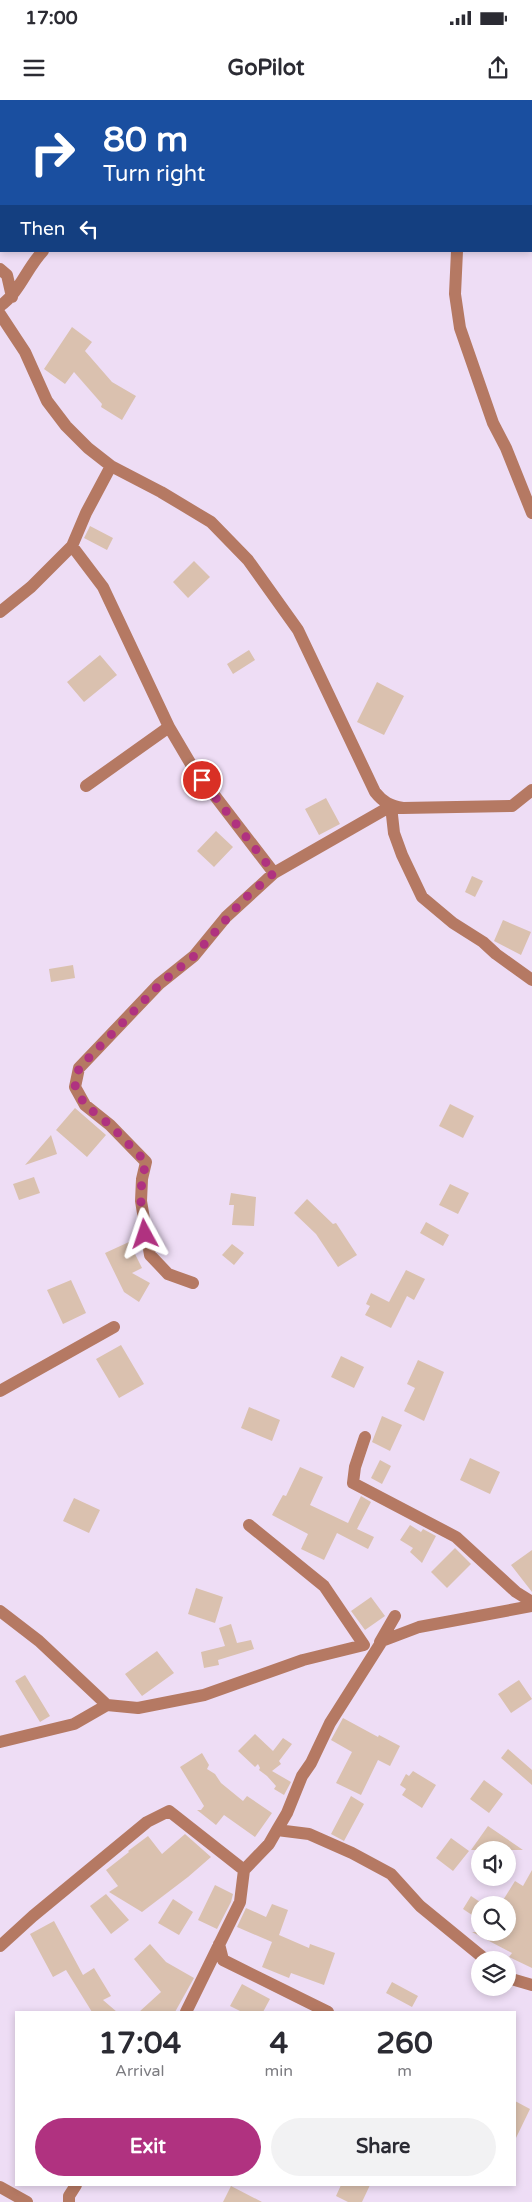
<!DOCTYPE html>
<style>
body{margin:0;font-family:"Varela Round",sans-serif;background:#f2f2f3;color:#2b2b33;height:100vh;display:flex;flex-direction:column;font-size:19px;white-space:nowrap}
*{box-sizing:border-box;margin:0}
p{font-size:16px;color:#7c7c81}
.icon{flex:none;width:28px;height:28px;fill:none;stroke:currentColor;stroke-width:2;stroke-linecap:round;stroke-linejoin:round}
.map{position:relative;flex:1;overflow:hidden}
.details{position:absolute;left:15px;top:1911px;width:501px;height:175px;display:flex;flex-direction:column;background:#fff;border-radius:0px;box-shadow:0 2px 8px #0003}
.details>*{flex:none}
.hud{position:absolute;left:0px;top:0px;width:532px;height:152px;box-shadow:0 2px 8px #0003;background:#1a4fa0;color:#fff;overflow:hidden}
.buttons{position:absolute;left:471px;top:1741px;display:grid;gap:10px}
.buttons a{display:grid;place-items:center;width:45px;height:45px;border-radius:50%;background:#fff;box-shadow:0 2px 8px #0003;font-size:25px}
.pin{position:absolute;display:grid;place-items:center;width:42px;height:42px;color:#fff;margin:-21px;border:2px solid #fff;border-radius:50%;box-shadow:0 1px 5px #0007}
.me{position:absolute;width:55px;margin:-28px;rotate:355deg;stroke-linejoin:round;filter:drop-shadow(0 0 4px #0008)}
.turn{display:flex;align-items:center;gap:18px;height:105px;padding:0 20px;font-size:22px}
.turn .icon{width:65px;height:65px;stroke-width:2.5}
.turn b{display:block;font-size:35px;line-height:42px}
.then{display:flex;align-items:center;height:48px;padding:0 20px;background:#0003;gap:10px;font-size:19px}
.eta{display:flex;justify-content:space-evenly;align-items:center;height:85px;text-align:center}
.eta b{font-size:30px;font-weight:800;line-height:35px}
.action{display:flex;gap:10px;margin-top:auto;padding:10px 20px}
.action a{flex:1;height:58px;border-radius:30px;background:#b03280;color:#fff;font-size:20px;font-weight:800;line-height:58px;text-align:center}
.action a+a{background:#f2f2f3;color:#2b2b33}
.status{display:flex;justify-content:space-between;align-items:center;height:35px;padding:0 25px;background:#fff;direction:ltr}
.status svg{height:14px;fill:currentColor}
header{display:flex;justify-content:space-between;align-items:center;height:65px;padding:0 20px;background:#fff;font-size:22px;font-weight:800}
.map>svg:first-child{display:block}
.building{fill:#dac1af}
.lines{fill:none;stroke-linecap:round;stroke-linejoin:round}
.street{stroke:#b57963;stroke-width:12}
.route{stroke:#b03280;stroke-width:9;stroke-dasharray:0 16.2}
</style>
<div class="status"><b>17:00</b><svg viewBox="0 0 49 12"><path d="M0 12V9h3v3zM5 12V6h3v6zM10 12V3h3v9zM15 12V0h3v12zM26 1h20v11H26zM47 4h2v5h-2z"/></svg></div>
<header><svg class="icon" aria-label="menu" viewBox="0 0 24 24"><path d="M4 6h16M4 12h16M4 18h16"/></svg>GoPilot<svg class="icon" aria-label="share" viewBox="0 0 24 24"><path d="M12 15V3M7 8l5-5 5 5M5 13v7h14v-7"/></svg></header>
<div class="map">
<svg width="532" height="2102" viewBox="0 0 532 2102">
<rect width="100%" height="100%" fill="#eeddf5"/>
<path class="building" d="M72 227 92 242 85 251 112 282 136 296 122 320 101 307 102 304 74 272 65 284 44 269Z
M90 426 113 438 107 450 84 438Z
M194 461 210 477 188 498 173 482Z
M249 550 255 560 233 574 227 564Z
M100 555 117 575 84 602 67 582Z
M377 582 404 596 384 635 357 622Z
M326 698 340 724 319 735 305 709Z
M216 731 233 747 214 767 197 751Z
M472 776 483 781 475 797 465 792Z
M503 820 531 832 521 855 494 841Z
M73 865 75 878 51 882 49 869Z
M450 1004 474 1016 463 1038 439 1026Z
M75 1008 106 1035 87 1057 56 1030Z
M51 1035 57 1054 25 1065Z
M34 1077 40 1093 19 1100 13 1084Z
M450 1084 469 1093 458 1114 439 1105Z
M231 1093 256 1097 254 1126 232 1125 234 1105H229Z
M307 1099 333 1124 336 1123 357 1155 338 1167 316 1134 294 1113Z
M426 1122 449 1135 443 1146 420 1133Z
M129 1142 142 1168 132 1173 150 1183 139 1202 124 1192 105 1153Z
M232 1144 244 1153 234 1165 222 1155Z
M406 1170 425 1179 414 1200 407 1196 391 1228 365 1215 370 1206 366 1204 371 1193 389 1202Z
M71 1180 86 1213 63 1224 47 1190Z
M121 1245 144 1284 119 1298 96 1259Z
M341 1256 364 1267 354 1288 331 1277Z
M418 1260 444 1272 424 1321 404 1311 415 1288 407 1284Z
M249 1307 280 1320 272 1341 241 1328Z
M382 1316 402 1325 390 1351 372 1342Z
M470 1358 500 1372 490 1394 460 1380Z
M380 1360 391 1366 382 1384 371 1378Z
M300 1367 323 1377 310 1405 348 1423 361 1396 371 1402 357 1429 374 1437 368 1449 337 1433 324 1460 301 1449 308 1434 272 1415 283 1395 286 1396Z
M74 1398 100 1410 89 1433 63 1421Z
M410 1425 421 1432 423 1429 436 1436 422 1463 410 1452 413 1448 400 1440Z
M455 1448 471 1464 447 1488 431 1472Z
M532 1450V1492L511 1465Z
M196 1488 223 1497 215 1523 188 1514Z
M371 1497 385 1516 365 1530 351 1511Z
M231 1524 237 1543 251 1540 254 1549 218 1560 219 1565 204 1568 201 1552 225 1546 219 1528Z
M157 1551 174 1573 142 1596 125 1574Z
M25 1575 50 1616 40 1622 15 1581Z
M519 1580 532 1599 511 1613 498 1594Z
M343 1618 378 1637 379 1635 400 1646 390 1666 378 1660 361 1695 336 1683 352 1652 331 1640Z
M255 1634 273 1651 283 1638 292 1644 279 1661 281 1664 272 1671 291 1682 284 1695 274 1689 276 1686 267 1676 259 1670 260 1668 258 1664 255 1667 238 1651Z
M508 1649 532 1670V1685L501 1658Z
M202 1653 209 1665 207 1669 215 1674 221 1683 243 1701 247 1696 272 1713 255 1737 224 1715 216 1725 197 1710H201L204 1706 180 1667Z
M413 1671 436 1685 422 1708 402 1695 406 1689 400 1685 406 1674 409 1676Z
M484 1680 503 1694 489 1713 470 1699Z
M351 1696 364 1704 344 1741 331 1734Z
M488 1726 523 1750H471Z
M185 1734 211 1757 188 1777 142 1812 109 1792 118 1786 106 1770 129 1752 128 1751 148 1736 162 1754Z
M451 1738 469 1751 453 1771 436 1758Z
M532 1770V1868L509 1857 512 1853 472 1832H508V1805H500L515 1781 523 1786Z
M215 1785 233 1794 231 1802 217 1829 198 1820Z
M106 1794 129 1820 111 1834 90 1806Z
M471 1796 483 1804 480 1805V1809L475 1817 463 1809Z
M173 1799 193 1812 179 1835 158 1823Z
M272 1804 288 1810 279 1835 309 1848 310 1844 335 1853 324 1885 291 1873 289 1878 262 1867 272 1842 237 1827 246 1808 266 1817Z
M54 1821 83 1875 94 1868 111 1896 103 1900 117 1912H92L66 1870 53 1877 30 1834Z
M150 1844 166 1862 194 1878 175 1912H139L161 1892 134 1859Z
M392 1882 418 1896 412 1907 386 1893Z
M242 1884 270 1899 263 1912H242L230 1906Z
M515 2001 530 2009 515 2040Z
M341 2085H370L362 2102H348L336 2096Z
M231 2086 262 2102H223Z"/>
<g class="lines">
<path class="street" d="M519 0V1
M317 1 320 0
M457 151 455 194 460 228 493 323 506 348 532 413
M0 169 7 175 12 197
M0 206C20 192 26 169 43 151
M0 214 25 252 47 301 66 326 88 348 111 366 161 392 211 422 248 460 298 530 375 692C383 702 390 706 403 708L512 706 532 690
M111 366 86 413 72 446 103 487 169 627 192 666 274 773
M0 512 31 487 72 446
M86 686 169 627
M193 1183 168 1174 150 1155 141 1101 142 1079 146 1062 110 1025 85 1005 75 987 79 968 159 884 194 856 226 817 274 773 391 706 394 733 402 755 422 797 453 823 483 842 496 854 532 880
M0 1291 114 1227
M365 1337 355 1367 353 1383 456 1437 516 1492 532 1502
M0 1511 39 1541 107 1605 138 1608 204 1595 303 1560 364 1545 324 1486 249 1425
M380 1542 395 1516
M0 1642 74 1624 107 1605
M277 1730 309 1734 352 1753 391 1774 420 1806 486 1860
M219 1844 223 1860 328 1912
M0 1846 33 1816 147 1722 169 1711 244 1770
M508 1878 532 1885
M186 1912 240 1802 244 1770 269 1744 277 1730 287 1713 302 1676 311 1663 330 1623 382 1541 419 1527 532 1506
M0 2087 27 2102
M69 2102V2096L76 2085"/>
</g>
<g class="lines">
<path class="route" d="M145 1134C145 1123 143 1114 141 1102 140 1089 143 1075 146 1062L110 1025 85 1005 75 987 79 968 160 884 194 856 243 800 274 773 202 680"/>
</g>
</svg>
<div class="buttons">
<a><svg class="icon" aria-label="sound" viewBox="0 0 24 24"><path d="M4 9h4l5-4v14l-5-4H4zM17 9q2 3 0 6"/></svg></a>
<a><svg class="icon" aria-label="search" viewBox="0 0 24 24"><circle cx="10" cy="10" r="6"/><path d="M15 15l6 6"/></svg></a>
<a><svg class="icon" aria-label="layers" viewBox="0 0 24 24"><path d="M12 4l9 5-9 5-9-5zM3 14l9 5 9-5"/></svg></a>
</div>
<div class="pin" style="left:202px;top:680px;background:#d93025"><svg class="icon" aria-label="arrive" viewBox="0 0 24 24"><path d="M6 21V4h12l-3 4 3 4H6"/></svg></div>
<svg class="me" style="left:145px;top:1134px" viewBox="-20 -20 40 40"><path d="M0-17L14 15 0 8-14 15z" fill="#b03280" stroke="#fff" stroke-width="4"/></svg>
<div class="hud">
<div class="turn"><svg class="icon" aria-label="right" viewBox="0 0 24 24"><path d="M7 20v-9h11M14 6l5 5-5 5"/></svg><div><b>80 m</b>Turn right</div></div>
<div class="then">Then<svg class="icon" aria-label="left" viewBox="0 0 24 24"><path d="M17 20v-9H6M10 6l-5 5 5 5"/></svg></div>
</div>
<section class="details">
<div class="eta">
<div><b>17:04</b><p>Arrival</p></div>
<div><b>4</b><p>min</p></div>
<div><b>260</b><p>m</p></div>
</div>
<div class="action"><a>Exit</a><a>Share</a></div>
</section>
</div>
